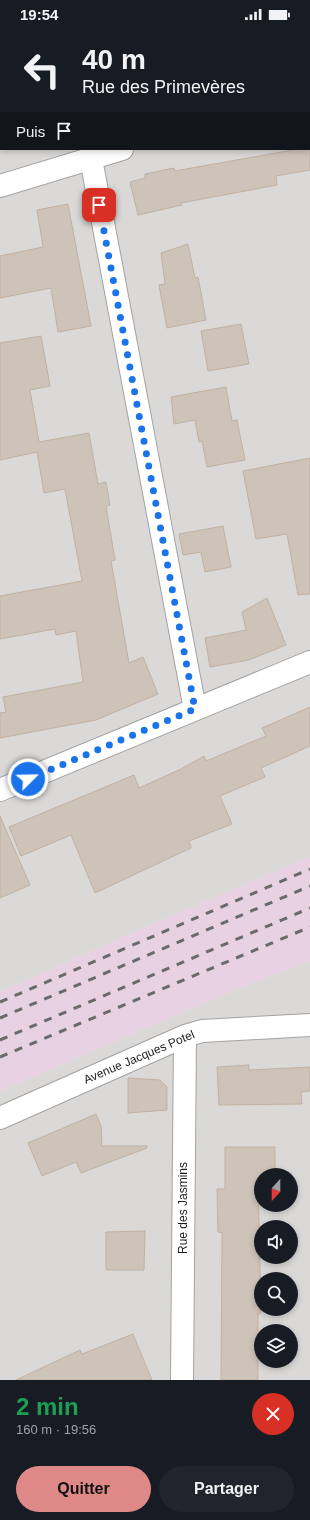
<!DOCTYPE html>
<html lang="fr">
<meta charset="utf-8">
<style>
body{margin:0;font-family:Arial,sans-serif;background:#20242c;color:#f1f3f6;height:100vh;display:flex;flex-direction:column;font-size:15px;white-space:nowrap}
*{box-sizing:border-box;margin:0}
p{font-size:13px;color:#9ea1a6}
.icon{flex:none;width:22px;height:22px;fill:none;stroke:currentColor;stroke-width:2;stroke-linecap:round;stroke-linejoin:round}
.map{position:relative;height:1352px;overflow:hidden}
.sheet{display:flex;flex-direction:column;background:#171b24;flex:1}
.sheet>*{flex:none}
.banner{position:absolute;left:0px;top:0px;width:310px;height:122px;box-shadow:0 2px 6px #0003;background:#171b24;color:#f1f3f6;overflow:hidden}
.needle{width:26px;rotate:201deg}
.controls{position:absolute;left:254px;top:1140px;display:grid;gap:8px}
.controls a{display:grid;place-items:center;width:44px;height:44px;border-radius:50%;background:#171b24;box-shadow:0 2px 6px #0003;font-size:20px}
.pin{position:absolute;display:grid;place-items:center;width:34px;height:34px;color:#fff;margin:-17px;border-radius:8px;box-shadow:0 2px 6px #0006}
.me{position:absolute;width:44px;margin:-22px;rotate:67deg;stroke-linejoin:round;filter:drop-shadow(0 0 3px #0008)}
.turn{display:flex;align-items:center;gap:14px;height:84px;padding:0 16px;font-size:18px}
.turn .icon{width:52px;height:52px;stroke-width:2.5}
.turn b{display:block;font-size:28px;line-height:34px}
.then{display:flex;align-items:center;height:38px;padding:0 16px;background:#0003;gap:8px;font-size:15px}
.round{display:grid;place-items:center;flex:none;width:42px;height:42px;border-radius:21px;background:#20242c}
.overview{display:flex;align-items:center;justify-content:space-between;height:68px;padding:0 16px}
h1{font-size:24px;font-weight:700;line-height:30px;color:#1e9e55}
.cta{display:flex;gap:8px;margin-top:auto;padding:8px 16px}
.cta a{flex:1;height:46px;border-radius:24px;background:#de8987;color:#111;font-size:16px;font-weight:700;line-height:46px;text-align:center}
.cta a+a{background:#20242c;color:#f1f3f6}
.status{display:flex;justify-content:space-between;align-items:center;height:28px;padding:0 20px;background:#171b24;direction:ltr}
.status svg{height:11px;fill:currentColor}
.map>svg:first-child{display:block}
.residential{fill:#dad9d8;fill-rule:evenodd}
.industrial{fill:#e8d1e3}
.building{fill:#cec3b9;stroke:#c1b1a1}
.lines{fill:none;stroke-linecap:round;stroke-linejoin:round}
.minor-casing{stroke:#a3a3a3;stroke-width:24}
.minor{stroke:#fff;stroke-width:22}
.rail{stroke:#6a6a6a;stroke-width:3;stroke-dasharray:8 8;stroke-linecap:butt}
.route{stroke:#1a73e8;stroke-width:7;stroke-dasharray:0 12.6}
.labels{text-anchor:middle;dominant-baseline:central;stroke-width:3;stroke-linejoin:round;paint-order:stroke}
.street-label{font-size:12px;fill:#1c1c1c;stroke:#fff}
</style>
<div class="status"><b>19:54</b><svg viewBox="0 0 49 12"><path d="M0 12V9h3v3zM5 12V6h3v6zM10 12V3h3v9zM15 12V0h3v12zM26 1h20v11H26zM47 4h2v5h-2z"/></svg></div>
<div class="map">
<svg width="310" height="1352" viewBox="0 0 310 1352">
<rect width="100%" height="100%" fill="#eeeae0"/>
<path class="residential" d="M0 0H310V829L162 892 0 964ZM1 1H309V121H1Z
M310 933V1352H0V1063L239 960ZM261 1147H291V1177H261ZM261 1199H291V1229H261ZM261 1251H291V1281H261ZM261 1303H291V1333H261Z"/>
<path class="industrial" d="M310 829V933L239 960 0 1063V964L162 892Z"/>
<path class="building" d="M298 121H310V142L276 148 277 157 181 175 182 177 138 187 130 154 145 150V146L174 140 175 143Z
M68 176 91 298 58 304 51 260 0 270V228L43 219 37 182Z
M188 216 195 250 198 249 206 292 167 300 159 257 165 256 161 225Z
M241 296 249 336 208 343 201 303Z
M41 308 50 358 30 362 39 414 89 405 98 456 106 454 110 477 106 478 115 532 111 533 129 635 143 629 158 666 96 692 0 710V685L6 684 3 669 83 654 76 603 56 607 55 601 0 611V568L82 553 65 461 44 465 37 424 0 432V315Z
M226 359 232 393 237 392 245 432 207 439 202 413 199 414 195 392 174 396 171 369Z
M310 430V566L298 567 287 506 256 511 243 443Z
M223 498 231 539 205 544 201 524 183 527 179 506Z
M267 570 286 617 249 632 210 639 205 610 246 602 242 584Z
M310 679V718L261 740 265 749 220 768 232 796 189 813 191 820 95 865 71 807 21 828 9 799 134 747 139 760 181 741 204 728 206 733 266 708 262 700Z
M0 788 30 857 0 870Z
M249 1037V1042L310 1039V1063L301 1064 302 1076 219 1077 217 1039Z
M128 1050 160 1052 167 1059V1082L128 1085Z
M96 1086 101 1098 102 1118H147V1120L81 1145 76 1134 42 1148 28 1115Z
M225 1119H275V1147L258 1149 261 1285 258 1286V1352H221L222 1205 218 1204 217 1161H225Z
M145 1203 144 1242H106V1204Z
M133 1306 152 1352H16L80 1322 82 1326Z"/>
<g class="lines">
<g class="minor-casing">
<path id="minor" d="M309 62H310
M91 131 195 681
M0 158 122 121
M0 762 310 634
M0 1090 185 1008 202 1003 310 997
M182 1352 185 1008"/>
</g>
<use href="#minor" class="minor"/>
<path class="rail" d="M0 974 310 841
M0 990 310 858
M0 1012 310 880
M0 1029 310 899"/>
</g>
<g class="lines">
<path class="route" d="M28 751 195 681 99 177"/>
</g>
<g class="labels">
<g class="street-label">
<text transform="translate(139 1029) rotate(-23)">Avenue Jacques Potel</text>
<text transform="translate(183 1180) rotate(-90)">Rue des Jasmins</text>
</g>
</g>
</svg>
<div class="controls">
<a><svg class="needle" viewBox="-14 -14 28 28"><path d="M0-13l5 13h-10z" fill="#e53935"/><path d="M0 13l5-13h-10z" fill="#9ea1a6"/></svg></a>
<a><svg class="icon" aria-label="sound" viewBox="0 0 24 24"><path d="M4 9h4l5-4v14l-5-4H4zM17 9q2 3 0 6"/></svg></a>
<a><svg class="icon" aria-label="search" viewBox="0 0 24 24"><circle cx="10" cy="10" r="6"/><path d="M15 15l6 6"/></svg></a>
<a><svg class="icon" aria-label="layers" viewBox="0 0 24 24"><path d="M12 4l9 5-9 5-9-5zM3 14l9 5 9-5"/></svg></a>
</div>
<div class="pin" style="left:99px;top:177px;background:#d93025"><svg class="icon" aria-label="arrive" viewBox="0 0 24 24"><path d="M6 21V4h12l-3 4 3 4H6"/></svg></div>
<svg class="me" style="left:28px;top:751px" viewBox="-20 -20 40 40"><circle r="17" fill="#1a73e8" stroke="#fff" stroke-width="3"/><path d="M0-11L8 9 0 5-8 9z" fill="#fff"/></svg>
<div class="banner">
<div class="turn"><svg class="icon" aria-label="left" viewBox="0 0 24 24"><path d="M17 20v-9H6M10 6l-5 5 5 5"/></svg><div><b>40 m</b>Rue des Primevères</div></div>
<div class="then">Puis<svg class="icon" aria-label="arrive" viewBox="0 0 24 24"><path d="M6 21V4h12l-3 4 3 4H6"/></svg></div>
</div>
</div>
<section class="sheet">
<div class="overview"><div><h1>2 min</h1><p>160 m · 19:56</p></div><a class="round" style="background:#d93025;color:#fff"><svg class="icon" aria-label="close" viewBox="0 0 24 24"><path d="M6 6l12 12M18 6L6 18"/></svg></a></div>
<div class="cta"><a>Quitter</a><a>Partager</a></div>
</section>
